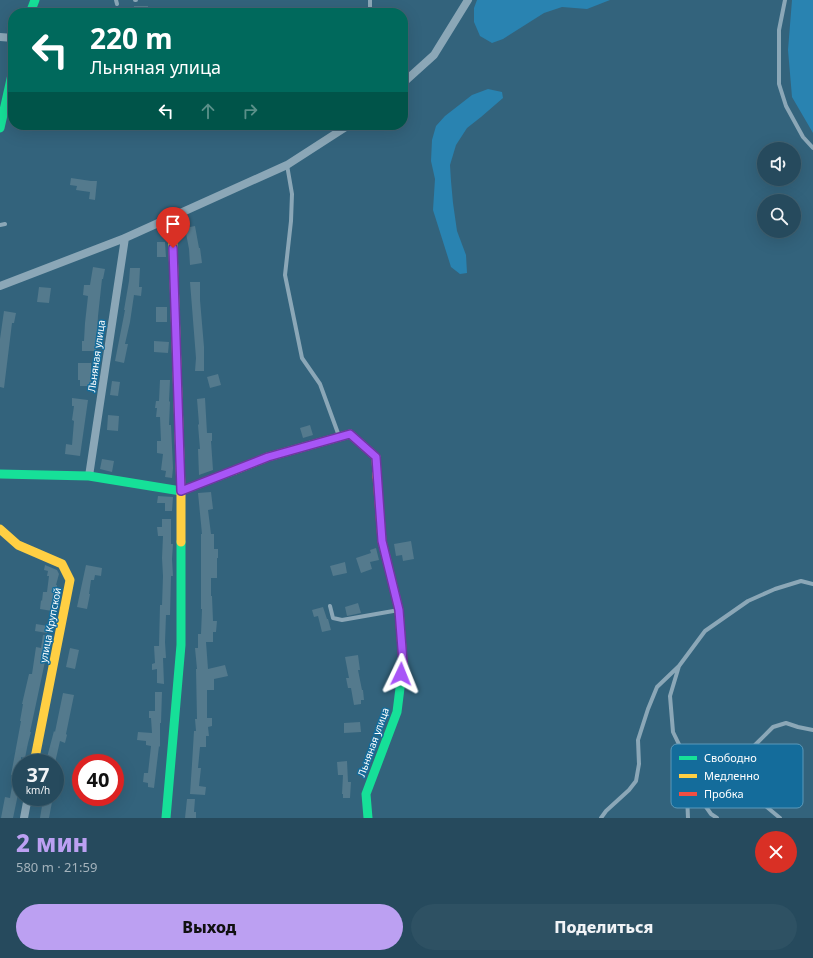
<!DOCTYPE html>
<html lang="ru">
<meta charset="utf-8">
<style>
body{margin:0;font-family:"Noto Sans",sans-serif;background:#2e5163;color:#f1f3f6;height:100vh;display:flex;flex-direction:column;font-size:15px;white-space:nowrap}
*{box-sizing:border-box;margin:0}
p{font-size:13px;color:#a4b3bc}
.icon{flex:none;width:22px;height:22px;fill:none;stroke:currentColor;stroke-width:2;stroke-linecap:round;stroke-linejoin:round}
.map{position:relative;height:818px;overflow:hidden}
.side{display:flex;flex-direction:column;background:#264a5d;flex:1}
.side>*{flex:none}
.hud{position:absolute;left:8px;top:8px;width:400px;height:122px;border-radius:16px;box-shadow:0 4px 16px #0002,0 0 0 1px #426272;background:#00695c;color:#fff;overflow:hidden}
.buttons{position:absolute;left:757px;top:142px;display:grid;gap:8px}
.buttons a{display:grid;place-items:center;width:44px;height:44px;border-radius:50%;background:#264a5d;box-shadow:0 4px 16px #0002,0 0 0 1px #426272;font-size:20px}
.speed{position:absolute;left:12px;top:754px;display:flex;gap:8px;font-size:20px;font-weight:700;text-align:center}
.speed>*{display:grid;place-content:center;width:52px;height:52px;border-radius:50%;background:#264a5d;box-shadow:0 4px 16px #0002,0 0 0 1px #426272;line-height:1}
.speed small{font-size:10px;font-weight:400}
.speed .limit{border:6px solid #d22;background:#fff;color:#111}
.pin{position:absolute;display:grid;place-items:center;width:34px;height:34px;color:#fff;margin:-41px -17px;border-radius:50% 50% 50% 0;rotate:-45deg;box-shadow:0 0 4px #0007}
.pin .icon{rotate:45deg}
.me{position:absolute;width:44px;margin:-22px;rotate:2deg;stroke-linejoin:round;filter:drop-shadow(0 0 3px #0008)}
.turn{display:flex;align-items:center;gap:14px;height:84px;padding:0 16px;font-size:18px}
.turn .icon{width:52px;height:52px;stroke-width:2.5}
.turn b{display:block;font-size:28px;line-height:34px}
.lanes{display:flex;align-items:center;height:38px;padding:0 16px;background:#0003;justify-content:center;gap:20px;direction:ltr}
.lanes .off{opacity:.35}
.round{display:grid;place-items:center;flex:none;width:42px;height:42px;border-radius:21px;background:#2e5163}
.summary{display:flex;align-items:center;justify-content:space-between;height:68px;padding:0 16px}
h1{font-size:24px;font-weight:800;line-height:30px;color:#bca0f2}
.primary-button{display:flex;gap:8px;margin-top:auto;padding:8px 16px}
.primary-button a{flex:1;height:46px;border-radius:24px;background:#bca0f2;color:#111;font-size:16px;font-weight:800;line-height:46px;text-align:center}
.primary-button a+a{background:#2e5163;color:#f1f3f6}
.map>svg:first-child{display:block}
.green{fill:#2983b1}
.building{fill:#547a8d}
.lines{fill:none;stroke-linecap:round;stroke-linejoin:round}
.lane{stroke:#8ba7b7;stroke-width:4}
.street{stroke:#8ba7b7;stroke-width:8}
.fast{stroke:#16e098;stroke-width:9}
.slow{stroke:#ffcf43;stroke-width:9}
.jam{stroke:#f24e42;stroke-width:9}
.route-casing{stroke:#6d37a1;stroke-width:10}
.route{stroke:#a855f7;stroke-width:7}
.labels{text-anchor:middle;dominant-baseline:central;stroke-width:3;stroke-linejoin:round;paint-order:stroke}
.street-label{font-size:10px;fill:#fff;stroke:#146c9b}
.key{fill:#146c9b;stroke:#5a98b9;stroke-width:1}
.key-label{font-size:11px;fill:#fff}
</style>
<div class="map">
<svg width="813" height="818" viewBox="0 0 813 818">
<rect width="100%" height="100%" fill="#33637c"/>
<path class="green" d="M477 0H610L587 9 562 7 544 13 503 39 492 43 480 36 474 22V8Z
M792 0H813V133L792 97 788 50Z
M488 89 502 92 503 98 481 117 467 128 456 145 450 165 451 181 453 203 457 231 466 255 467 273 460 274 451 267 433 210 435 179 431 161 432 140 436 126 445 116 472 95Z"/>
<path class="building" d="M134 6H148V13H134Z
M71 178 91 181H97L95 200 89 199 90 192 76 190 77 186 70 185Z
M195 226 199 248H200L202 263 190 265 189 249 185 228Z
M157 242H165L166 257H157Z
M93 267 105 269 103 279H102L98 316 97 334 96 333V351H82V341H84L85 323 88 296 83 295 84 285H90Z
M130 268H140L139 287H142L141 296 134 295 130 322 125 344H128L124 363 115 361 125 310H124L129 281Z
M190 282H200V300L204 347V371H195L196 358Z
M39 287 51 288 49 303 37 302Z
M156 307H167V322H156Z
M4 311 16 313 14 323H12L4 388 0 387V339Z
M154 341 169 342 168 353 154 352Z
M78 363H91V386H80V380H78Z
M218 374 221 385 210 388 207 377Z
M160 380H170L169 401 170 402 169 425H171L173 468 172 478 165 477 166 471 161 470 163 454 157 453V441H161L160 417H156L157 408H155L156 401H159Z
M112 381 120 382 118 396 110 395Z
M72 398 88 400 80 456 65 454 66 444 72 445 74 421 72 420 74 406H72Z
M205 398 207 433H212V441H211L213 470 199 475 198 449H200L198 425 199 424 197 399Z
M108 415 119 416 118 431 107 430Z
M310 425 313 435 303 438 300 428Z
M102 459 114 461 112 472 100 469Z
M211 492 213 509 208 510 211 534H214V549H218V558H217V578H211V596H212L213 621H217L216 632H213V642H206L208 669 225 665 228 676 214 679V690H207V718H212V726L208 727 209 736H206V747H200L198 768H201L199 786 206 787 205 795 190 794 192 764 194 731H196L195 719H197L196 669H197L195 648H198V634H201L202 609H201V534H202L198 493Z
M158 496 173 497 172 511H165V503H157Z
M162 519H171V544H173L172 559 173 576H171L170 615H166L165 642 166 658H163L164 684 157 683V669L152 670V664L155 663 154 646H159L160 605H162L163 576 162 558 163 536H158L157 527H162Z
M411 541 414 559 403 561 402 555 396 556 394 544Z
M376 548 379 560 370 562 372 569 361 573 356 558 371 553 370 550Z
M345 562 347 573 333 576 330 566Z
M45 565 57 570 59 574 56 585H57L56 597H54L52 611 40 609 41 600 42 601 43 592H47L49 576H47L48 571 44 570Z
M86 565 102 568 101 576 95 575 94 580H91L89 594H90L87 609 77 607Z
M358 603 361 613 347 616 345 607Z
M323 607 327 619H328L331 630 322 632 318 616 314 617 312 610Z
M36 624 48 626 47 633 35 631Z
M43 635 50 636 49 642 43 671 30 732H31L28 743 25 758 21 757V780L13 818H1L5 797 10 798 14 775H11L21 721H20L23 704H22L29 674H32L36 647 41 648Z
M70 648 79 650 75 669 66 667Z
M358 655 360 670H358L362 690H363L364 700H361V704L354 705 351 688H348L346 678H349L345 657Z
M155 692H162L161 723H160V747L159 746 154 788 148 787V783L143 782 144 773H148L151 746 146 745V741L137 740 138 732 152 733 151 718H149V711H155Z
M63 693 74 695 66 734 67 735 65 743 60 741 55 763 46 761 54 731 55 732Z
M360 722 361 732 344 733V723Z
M347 761 348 782H351L350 798H343V794H342L343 775H338L337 762Z
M187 799H195L194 812H196V818H185Z
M43 800 52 802 49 818H40Z"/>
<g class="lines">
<path class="lane" d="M116 0 117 4
M135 0H136
M785 0 779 30V84L786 106 803 137 813 148
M370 13V0
M287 165 292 194 291 221 285 275 302 358 320 384 339 436
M0 225 5 224
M330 606 333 618 342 620 399 610
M601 818 606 811 629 790 636 781 639 764 638 740 648 709 657 687 679 666
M688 818 687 795 689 769
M717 818 711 814 697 794 689 765 673 732 670 696 679 666 705 631 748 601 775 589 801 581 813 584
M780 818 750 793 745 779 748 760 755 745 773 727 786 723 798 727 813 730"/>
<path class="street" d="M0 37 13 38
M403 83 434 55 468 0
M0 286 125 238 287 165 349 125
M89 476 125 238
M24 818 28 797"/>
<path class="fast" d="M30 13 35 0
M0 128 13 70
M0 474 89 476 181 491 235 470
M166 818 181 645V542
M368 818 366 794 397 712 402 672"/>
<path class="slow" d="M172 217 181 491V542
M235 470 268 457 350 434 376 457 377 477
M0 529 18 545 62 564 70 580 34 763"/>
<path class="jam" d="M377 477 382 541 399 610 403 662 402 672"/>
</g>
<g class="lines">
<g class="route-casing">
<path id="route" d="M173 248 181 491 268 457 350 434 376 457 382 541 399 610 403 662 401 674"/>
</g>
<use href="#route" class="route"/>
</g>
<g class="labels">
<g class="street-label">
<text transform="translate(96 356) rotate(-82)">Льняная улица</text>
<text transform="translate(50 625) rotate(-79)">улица Крупской</text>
<text transform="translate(373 742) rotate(-70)">Льняная улица</text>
</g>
</g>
<rect x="671" y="744" width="132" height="64" rx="6" class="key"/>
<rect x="679" y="756" width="18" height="4" fill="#16e098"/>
<rect x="679" y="774" width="18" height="4" fill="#ffcf43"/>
<rect x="679" y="792" width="18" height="4" fill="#f24e42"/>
<g class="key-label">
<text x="704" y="762">Свободно</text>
<text x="704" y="780">Медленно</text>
<text x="704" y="798">Пробка</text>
</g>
</svg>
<div class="buttons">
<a><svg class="icon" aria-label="sound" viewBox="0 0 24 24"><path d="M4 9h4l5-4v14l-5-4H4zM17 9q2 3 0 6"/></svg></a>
<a><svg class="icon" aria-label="search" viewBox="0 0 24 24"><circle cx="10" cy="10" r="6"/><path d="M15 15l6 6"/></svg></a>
</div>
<div class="speed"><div>37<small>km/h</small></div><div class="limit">40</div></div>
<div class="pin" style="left:173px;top:248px;background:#d93025"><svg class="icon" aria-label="arrive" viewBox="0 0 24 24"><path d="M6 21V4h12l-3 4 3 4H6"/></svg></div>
<svg class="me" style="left:401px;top:674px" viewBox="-20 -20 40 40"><path d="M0-17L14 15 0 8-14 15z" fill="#a855f7" stroke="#fff" stroke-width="4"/></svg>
<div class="hud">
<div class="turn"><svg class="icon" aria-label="left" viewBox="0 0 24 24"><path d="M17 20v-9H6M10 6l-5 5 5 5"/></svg><div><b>220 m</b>Льняная улица</div></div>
<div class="lanes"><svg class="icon" aria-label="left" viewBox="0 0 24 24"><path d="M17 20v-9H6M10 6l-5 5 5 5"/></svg><svg class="icon off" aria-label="ahead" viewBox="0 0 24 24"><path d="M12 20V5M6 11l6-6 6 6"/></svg><svg class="icon off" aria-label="right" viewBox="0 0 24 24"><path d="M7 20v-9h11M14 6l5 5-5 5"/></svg></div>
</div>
</div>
<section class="side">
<div class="summary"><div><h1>2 мин</h1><p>580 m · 21:59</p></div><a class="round" style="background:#d93025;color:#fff"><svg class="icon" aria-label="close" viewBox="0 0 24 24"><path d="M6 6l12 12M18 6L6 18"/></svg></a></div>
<div class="primary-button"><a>Выход</a><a>Поделиться</a></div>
</section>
